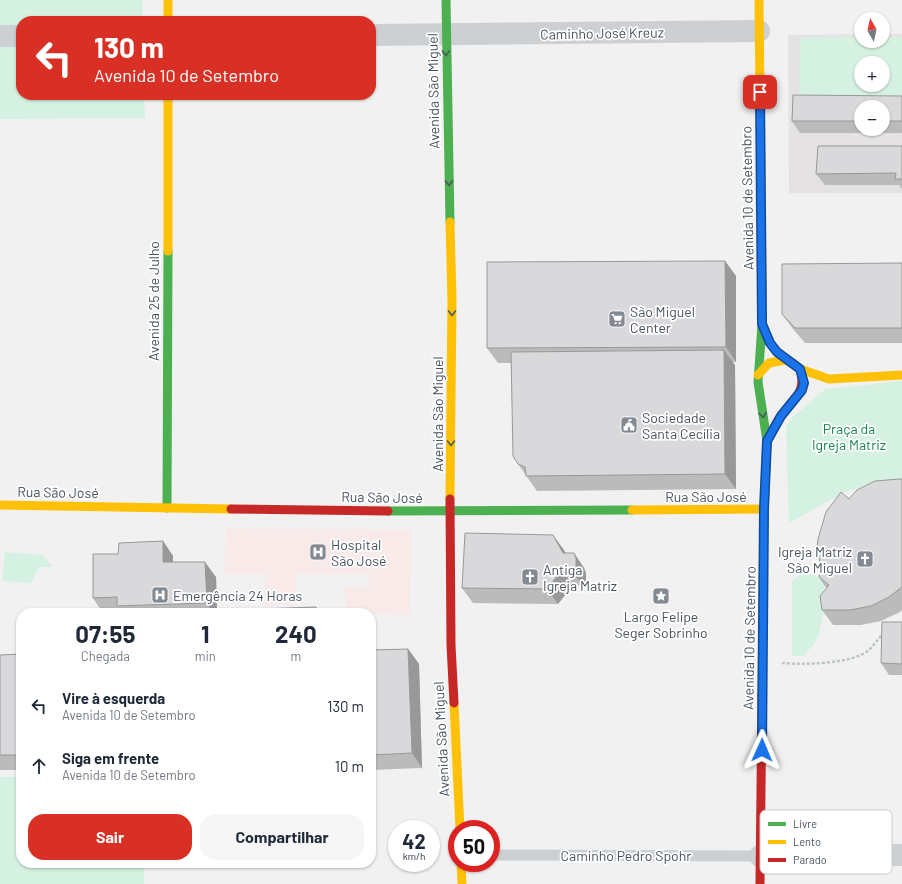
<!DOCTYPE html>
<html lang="pt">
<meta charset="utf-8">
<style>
body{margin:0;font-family:Barlow,sans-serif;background:#f6f6f7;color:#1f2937;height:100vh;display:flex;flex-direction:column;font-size:15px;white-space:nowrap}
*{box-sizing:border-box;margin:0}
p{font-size:13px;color:#747a83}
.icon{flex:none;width:22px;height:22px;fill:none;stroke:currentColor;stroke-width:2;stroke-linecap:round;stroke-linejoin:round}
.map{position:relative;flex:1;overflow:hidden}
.drawer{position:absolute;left:16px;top:608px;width:360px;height:260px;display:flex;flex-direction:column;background:#fff;border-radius:16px;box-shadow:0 1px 3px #0004}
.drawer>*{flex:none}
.top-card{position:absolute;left:16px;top:16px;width:360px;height:84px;border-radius:16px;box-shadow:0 1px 3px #0004;background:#d93025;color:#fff;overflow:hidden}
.needle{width:26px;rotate:351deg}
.fabs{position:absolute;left:854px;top:12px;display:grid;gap:8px}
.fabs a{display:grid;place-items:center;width:36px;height:36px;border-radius:50%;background:#fff;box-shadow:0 1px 3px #0004;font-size:20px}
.speed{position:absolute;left:388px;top:820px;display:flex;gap:8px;font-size:20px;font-weight:700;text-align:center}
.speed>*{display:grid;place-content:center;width:52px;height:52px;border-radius:50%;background:#fff;box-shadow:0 1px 3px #0004;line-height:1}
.speed small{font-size:10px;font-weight:400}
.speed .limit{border:6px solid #d22;background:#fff;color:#111}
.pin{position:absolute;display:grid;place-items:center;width:34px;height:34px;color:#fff;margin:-17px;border-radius:8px;box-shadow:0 2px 6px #0006}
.me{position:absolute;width:44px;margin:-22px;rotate:1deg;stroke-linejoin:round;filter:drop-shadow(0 0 3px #0008)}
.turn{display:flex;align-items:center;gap:14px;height:84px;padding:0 12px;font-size:18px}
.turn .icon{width:52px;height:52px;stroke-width:2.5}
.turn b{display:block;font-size:28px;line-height:34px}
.eta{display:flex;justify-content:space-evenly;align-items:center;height:68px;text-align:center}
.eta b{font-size:24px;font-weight:700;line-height:28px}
.button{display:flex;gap:8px;margin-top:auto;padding:8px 12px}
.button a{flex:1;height:46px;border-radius:16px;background:#d93025;color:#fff;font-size:16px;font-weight:700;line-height:46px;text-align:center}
.button a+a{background:#f6f6f7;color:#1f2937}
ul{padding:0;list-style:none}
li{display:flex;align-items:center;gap:12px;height:60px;padding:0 12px}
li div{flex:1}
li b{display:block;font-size:15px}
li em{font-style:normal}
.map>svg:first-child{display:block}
.education{fill:#e4e2e3;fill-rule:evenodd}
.medical{fill:#f8eae8}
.green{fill:#d5f1e1;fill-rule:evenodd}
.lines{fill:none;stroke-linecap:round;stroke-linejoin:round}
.path{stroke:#bac6c3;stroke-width:2.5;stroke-dasharray:3 2;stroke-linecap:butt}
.lane{stroke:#cdd0d2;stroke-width:11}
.street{stroke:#cdd0d2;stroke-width:22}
.fast{stroke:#4caf50;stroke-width:9}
.slow{stroke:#ffc107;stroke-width:9}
.jam{stroke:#c62828;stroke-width:9}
.wall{fill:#bbbbbc;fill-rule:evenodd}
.shaded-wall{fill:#989899}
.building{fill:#d9d9db;stroke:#989899}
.oneway{stroke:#48585e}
.route-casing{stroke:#114b97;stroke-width:10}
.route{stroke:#1a73e8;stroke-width:7}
.labels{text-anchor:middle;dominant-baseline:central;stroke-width:3.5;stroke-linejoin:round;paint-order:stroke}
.street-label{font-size:14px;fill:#48535f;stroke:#fff}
.poi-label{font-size:14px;fill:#48535f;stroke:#fff;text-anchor:start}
.park-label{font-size:14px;fill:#148451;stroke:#fff}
.key{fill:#fff;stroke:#c8cbcf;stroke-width:1}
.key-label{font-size:11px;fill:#48535f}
</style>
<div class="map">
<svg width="902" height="884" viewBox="0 0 902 884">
<rect width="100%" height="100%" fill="#f2f1f1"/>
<path class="education" d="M861 34V41H883V34H902V193H789L788 35ZM861 63H883V85H861ZM861 107H883V129H861Z"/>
<path class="medical" d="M226 528 411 530 410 615 346 613 345 587H369L368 574H297L295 605 265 606V574H224Z"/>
<path class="green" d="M0 0H142L143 21H21V95H144L145 118 0 119Z
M861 37V41H883V37H902V102H799L800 38ZM861 63H883V85H861Z
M902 381V482L882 481 845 492 789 523 786 427 791 419 825 389Z
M5 552 42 555 53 567H39L31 583 2 581Z
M808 574C814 575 818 576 822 581 828 592 822 627 817 639 814 645 808 650 804 656H792V581L800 575Z
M0 777H21V863H144V884H0Z"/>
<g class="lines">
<path class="path" d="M782 663C803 665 853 664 869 650 874 645 878 639 883 634"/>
<path class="lane" d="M491 855 760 856"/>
<path class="street" d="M371 35 759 31
M0 36H21
M760 856 902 855"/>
<path class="fast" d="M446 0 450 222
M762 281V324L758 382 767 441 764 509 762 695
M167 508 168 251
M388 511 632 510"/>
<path class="slow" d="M168 0V21
M759 0 762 281
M168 251V95
M758 375 769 363 785 360 793 363 800 369 829 379 902 375
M450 499 452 300 450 222
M0 505 231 509
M632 510 764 509
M454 703 460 829
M461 863 462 884"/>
<path class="jam" d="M767 441C772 433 775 424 781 416 794 399 807 392 800 369
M450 499 451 645 454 703
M231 509 388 511
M760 884 762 695"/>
</g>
<path class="wall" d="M902 96V133H800L792 121ZM861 107H883V129H861Z
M902 146V189L899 185H825L816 174Z
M725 261 736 276V362H732L735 365 736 489 537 491 518 464 511 363H498L487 348Z
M902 263V343H805L793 329 782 314Z
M902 479V610L900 612 881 621 861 625H833L822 610 826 588 819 577 849 499Z
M553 535 565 553H574L584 568 586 573V581L583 586 573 585 558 604 473 603 462 588Z
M163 541 173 556V562L216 577 217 611 316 607 320 613H103L93 598 118 554Z
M902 622V675H889L881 663Z
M408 649 419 664 422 768 371 770V650Z
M21 654V770H0V655Z"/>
<path class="shaded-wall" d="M725 261 736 276V362L726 347Z
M724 350 735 365 736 489 725 474Z
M553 535 564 550 573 568 563 553Z
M163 541 173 556V577L163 562Z
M574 553 584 568 586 573V581L583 586 572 571Z
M205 562 216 577 217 613H213L207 603Z
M562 570 573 585 558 604 547 589Z
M316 607 320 613H316Z
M408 649 419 664 422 768 412 753Z"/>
<path class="building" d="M793 95 902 96V121H883V107H861V121H792Z
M818 146H902V179H895L896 173 816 174Z
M725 261 726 347 487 348V262Z
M902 263V328H795L782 314V264Z
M724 350 725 474 526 476 525 467 518 464 513 456 511 352Z
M900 479H902V587L889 597 871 606 850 610H822L820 596 829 585 819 577 821 566 817 550 818 539 826 512 841 492 849 499 857 490 875 481Z
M465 533 553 535 563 553H574L576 558V566L572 571 562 570 547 589 462 588Z
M163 541V562H205L207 603 117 606V597L93 598V554H118L119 543Z
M316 607V613H146Z
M882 622H902V664L881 663Z
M408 649 412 753 371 755V650Z
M21 654V755H0V655Z"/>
<defs><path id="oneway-chevron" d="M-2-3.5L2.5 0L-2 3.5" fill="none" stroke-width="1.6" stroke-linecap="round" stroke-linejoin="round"/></defs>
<g class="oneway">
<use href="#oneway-chevron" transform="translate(446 53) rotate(88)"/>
<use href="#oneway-chevron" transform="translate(449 183) rotate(89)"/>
<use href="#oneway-chevron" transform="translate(452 313) rotate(90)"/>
<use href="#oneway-chevron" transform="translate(763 415) rotate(80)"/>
<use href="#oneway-chevron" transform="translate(451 443) rotate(91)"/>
</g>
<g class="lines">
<g class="route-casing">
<path id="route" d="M760 92 762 324 770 343 777 352 800 369 804 383 802 390 781 416 767 441 764 509 762 750"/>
</g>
<use href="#route" class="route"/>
</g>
<defs>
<g id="supermarket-square" transform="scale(0.9)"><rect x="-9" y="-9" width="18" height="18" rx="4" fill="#848a92" stroke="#fff"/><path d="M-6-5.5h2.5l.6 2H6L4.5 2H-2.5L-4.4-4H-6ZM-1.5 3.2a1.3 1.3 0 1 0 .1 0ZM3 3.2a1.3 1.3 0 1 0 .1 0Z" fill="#fff"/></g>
<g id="civic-square" transform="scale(0.9)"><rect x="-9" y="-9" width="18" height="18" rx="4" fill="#848a92" stroke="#fff"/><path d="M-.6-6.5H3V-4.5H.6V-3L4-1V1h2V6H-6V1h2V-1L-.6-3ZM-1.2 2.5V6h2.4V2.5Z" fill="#fff"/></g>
<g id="hospital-square" transform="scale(0.9)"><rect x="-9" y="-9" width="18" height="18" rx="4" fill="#848a92" stroke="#fff"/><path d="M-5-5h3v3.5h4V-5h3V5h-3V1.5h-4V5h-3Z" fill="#fff"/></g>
<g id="church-square" transform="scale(0.9)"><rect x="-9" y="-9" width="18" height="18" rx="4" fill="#848a92" stroke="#fff"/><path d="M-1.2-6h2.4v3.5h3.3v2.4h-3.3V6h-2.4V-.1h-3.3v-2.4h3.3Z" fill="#fff"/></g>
<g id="sight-square" transform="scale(0.9)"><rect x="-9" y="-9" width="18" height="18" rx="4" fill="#848a92" stroke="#fff"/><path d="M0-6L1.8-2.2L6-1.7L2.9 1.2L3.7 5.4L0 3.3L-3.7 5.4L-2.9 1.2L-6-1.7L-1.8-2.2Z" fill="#fff"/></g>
</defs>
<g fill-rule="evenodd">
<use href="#supermarket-square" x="617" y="319"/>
<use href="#civic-square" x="629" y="425"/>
<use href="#hospital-square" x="318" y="552"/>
<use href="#church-square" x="865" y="559"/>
<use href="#church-square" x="530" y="577"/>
<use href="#hospital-square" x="160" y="595"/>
<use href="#sight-square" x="661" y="596"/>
</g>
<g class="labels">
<g class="street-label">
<text transform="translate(602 33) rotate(-1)">Caminho José Kreuz</text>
<text transform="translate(433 91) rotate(-91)">Avenida São Miguel</text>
<text transform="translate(747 198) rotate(-91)">Avenida 10 de Setembro</text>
<text transform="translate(153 301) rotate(-90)">Avenida 25 de Julho</text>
<text transform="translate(437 414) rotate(-90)">Avenida São Miguel</text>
<text transform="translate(58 492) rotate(1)">Rua São José</text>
<text x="706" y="496">Rua São José</text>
<text transform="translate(382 497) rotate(1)">Rua São José</text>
<text transform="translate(749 638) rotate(-89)">Avenida 10 de Setembro</text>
<text transform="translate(441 739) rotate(-93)">Avenida São Miguel</text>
<text x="626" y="855">Caminho Pedro Spohr</text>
</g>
<g class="poi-label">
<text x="630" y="311">São Miguel<tspan x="630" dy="16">Center</tspan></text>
<text x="642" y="417">Sociedade<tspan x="642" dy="16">Santa Cecília</tspan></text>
<text x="331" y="544">Hospital<tspan x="331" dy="16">São José</tspan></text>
<text x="852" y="551" text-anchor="end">Igreja Matriz<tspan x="852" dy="16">São Miguel</tspan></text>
<text x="543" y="569">Antiga<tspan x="543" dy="16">Igreja Matriz</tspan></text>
<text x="173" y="595">Emergência 24 Horas</text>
<text x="661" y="616" text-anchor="middle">Largo Felipe<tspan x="661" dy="16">Seger Sobrinho</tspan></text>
</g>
<g class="park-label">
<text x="849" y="428">Praça da<tspan x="849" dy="16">Igreja Matriz</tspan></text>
</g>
</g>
<rect x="760" y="810" width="132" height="64" rx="6" class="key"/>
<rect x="768" y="822" width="18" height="4" fill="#4caf50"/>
<rect x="768" y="840" width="18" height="4" fill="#ffc107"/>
<rect x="768" y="858" width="18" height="4" fill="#c62828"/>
<g class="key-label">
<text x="793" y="828">Livre</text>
<text x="793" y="846">Lento</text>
<text x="793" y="864">Parado</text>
</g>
</svg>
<div class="fabs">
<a><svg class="needle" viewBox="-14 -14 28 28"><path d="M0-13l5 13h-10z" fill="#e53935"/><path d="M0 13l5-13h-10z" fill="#747a83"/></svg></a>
<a>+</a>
<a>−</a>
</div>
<div class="speed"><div>42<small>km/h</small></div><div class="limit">50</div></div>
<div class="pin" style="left:760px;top:92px;background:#d93025"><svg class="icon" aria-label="arrive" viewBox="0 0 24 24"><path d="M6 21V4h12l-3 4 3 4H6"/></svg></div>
<svg class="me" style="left:762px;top:750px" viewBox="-20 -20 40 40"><path d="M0-17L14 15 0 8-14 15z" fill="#1a73e8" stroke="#fff" stroke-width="4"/></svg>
<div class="top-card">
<div class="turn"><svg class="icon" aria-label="left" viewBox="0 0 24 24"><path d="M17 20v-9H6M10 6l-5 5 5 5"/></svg><div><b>130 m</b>Avenida 10 de Setembro</div></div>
</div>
<section class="drawer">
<div class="eta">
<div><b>07:55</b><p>Chegada</p></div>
<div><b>1</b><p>min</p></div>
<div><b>240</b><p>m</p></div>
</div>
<ul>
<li><svg class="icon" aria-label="left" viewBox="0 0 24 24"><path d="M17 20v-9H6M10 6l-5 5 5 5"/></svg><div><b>Vire à esquerda</b><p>Avenida 10 de Setembro</p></div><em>130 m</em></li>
<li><svg class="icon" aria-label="ahead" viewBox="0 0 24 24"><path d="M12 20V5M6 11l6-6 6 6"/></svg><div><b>Siga em frente</b><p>Avenida 10 de Setembro</p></div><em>10 m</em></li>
</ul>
<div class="button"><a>Sair</a><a>Compartilhar</a></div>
</section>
</div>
